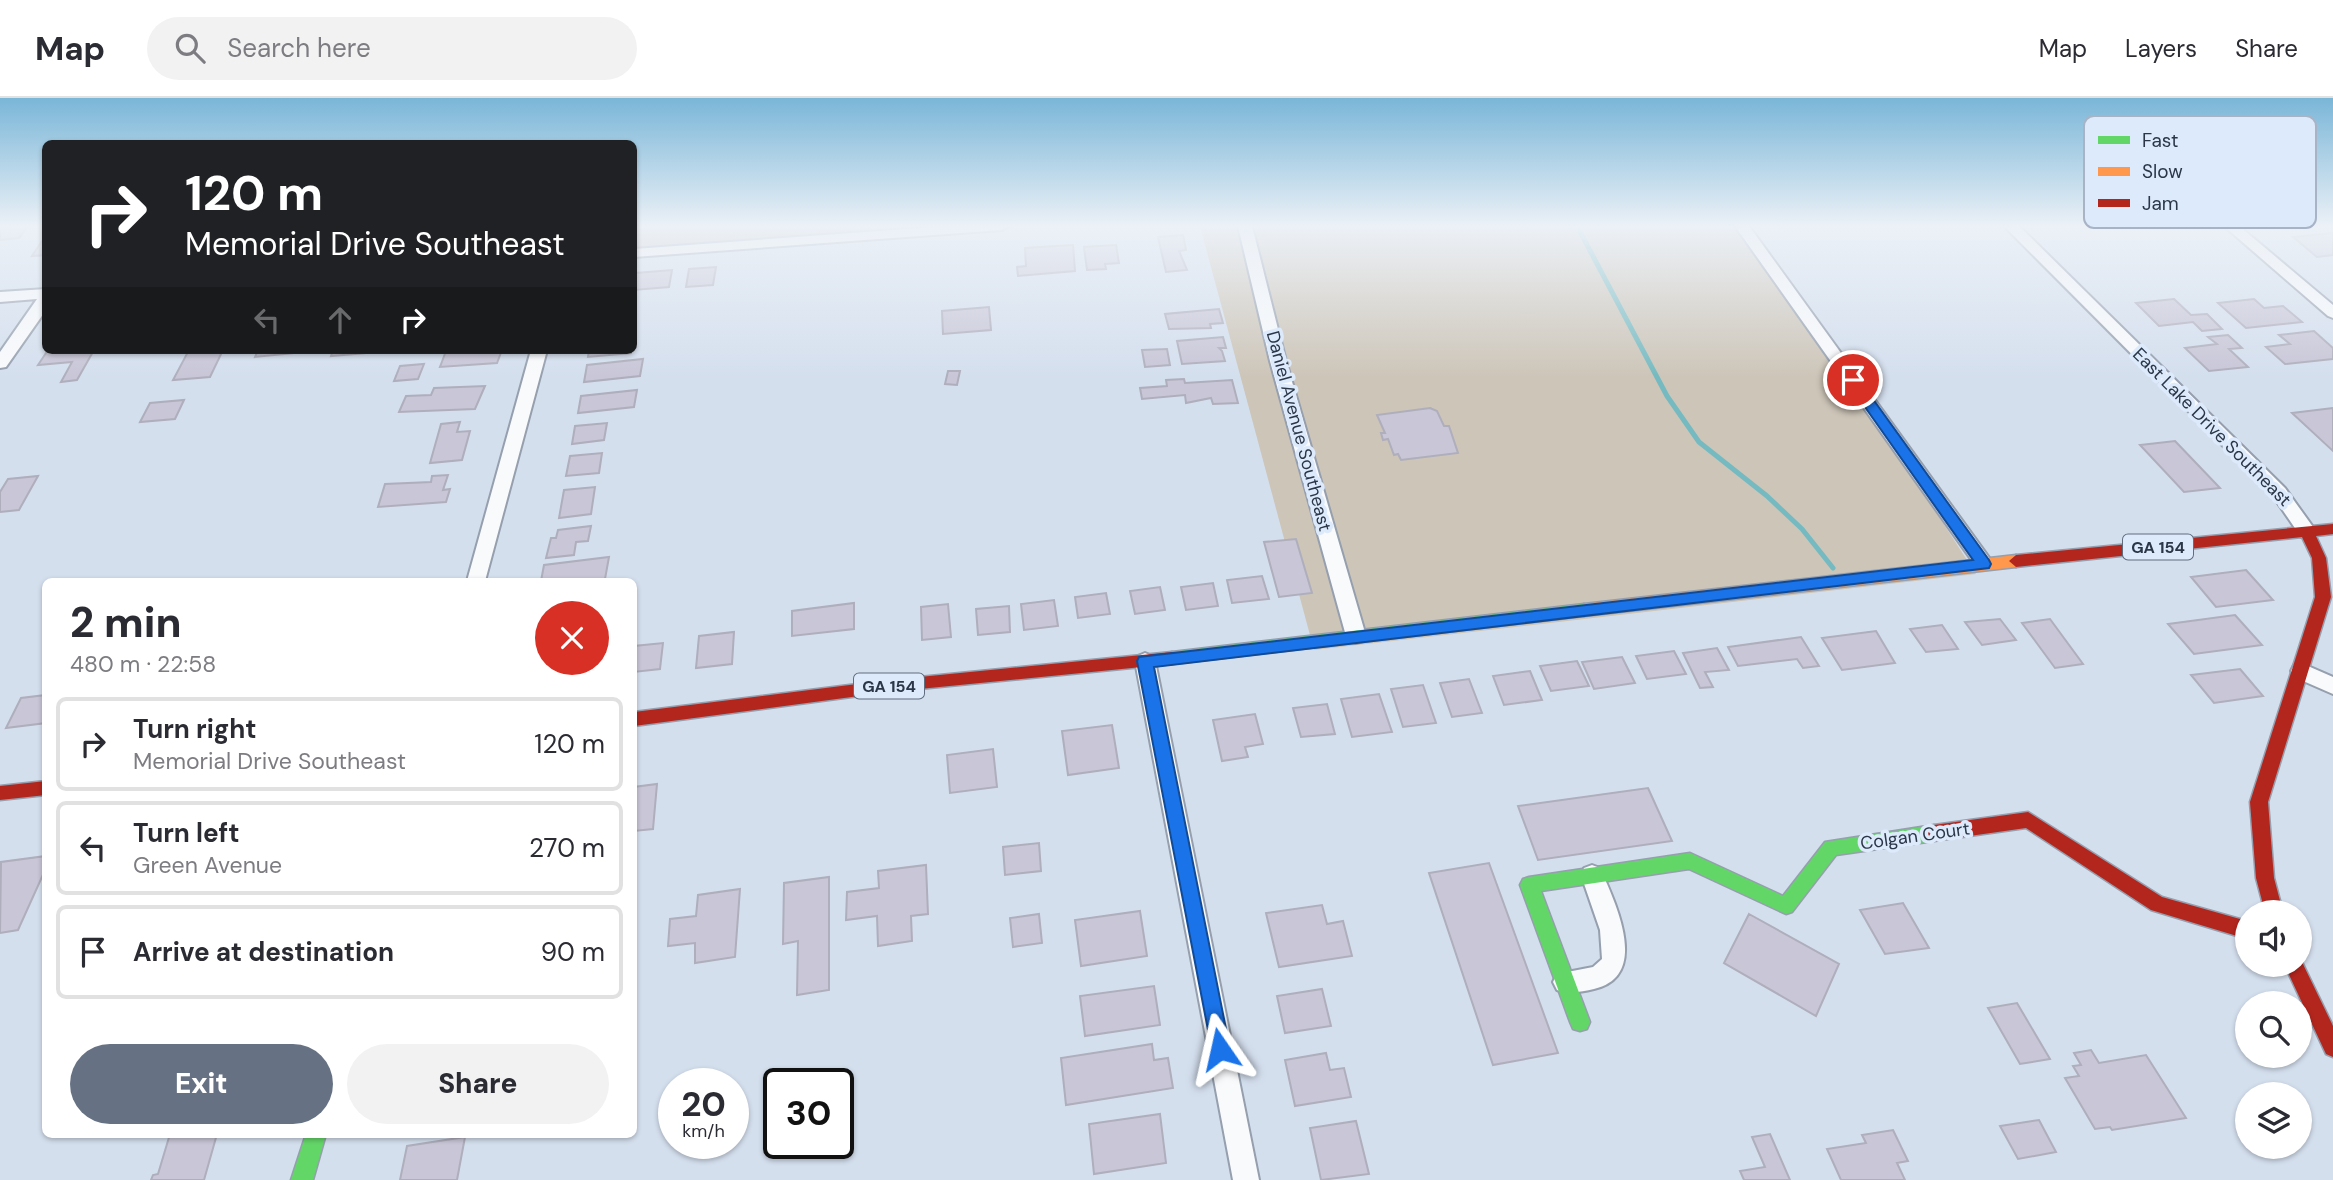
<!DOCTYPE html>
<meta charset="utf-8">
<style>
body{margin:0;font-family:"DM Sans",sans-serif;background:#f2f2f3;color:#2b2b33;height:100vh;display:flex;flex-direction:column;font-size:26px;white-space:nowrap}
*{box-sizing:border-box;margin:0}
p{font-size:23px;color:#7c7c81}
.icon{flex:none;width:38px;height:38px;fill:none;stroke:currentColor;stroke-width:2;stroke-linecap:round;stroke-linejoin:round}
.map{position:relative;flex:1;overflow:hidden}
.panel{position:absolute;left:42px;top:480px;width:595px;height:560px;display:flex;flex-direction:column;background:#fff;border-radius:10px;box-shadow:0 2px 5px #0004}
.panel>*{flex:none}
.guide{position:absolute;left:42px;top:42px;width:595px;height:214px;border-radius:10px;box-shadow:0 2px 5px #0004;background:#202124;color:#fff;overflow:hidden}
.controls{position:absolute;left:2235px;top:802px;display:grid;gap:14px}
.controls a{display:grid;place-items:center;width:77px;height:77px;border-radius:50%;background:#fff;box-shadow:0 2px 5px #0004;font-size:35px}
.speed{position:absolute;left:658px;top:970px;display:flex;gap:14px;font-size:35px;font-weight:700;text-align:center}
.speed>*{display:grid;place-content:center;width:91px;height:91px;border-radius:50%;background:#fff;box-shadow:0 2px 5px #0004;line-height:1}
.speed small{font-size:18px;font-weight:400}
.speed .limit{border:4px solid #111;border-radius:10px;background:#fff;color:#111}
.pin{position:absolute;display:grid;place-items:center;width:60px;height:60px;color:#fff;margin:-30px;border:4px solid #fff;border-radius:50%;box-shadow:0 2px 7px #0007}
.me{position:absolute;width:77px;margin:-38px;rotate:349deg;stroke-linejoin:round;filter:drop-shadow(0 0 5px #0008)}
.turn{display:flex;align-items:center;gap:24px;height:147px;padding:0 28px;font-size:32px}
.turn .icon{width:91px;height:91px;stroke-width:2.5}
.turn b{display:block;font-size:49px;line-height:60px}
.lanes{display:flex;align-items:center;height:66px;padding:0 28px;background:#0003;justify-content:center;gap:35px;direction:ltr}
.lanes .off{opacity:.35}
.round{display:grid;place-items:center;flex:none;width:74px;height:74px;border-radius:37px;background:#f2f2f3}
.summary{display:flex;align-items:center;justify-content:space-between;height:119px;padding:0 28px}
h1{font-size:42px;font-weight:800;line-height:52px}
.button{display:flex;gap:14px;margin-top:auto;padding:14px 28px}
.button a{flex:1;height:80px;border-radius:42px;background:#667283;color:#fff;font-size:28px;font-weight:800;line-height:80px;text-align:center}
.button a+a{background:#f2f2f3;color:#2b2b33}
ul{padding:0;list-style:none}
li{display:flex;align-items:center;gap:21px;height:94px;margin:0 14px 10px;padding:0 14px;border:4px solid #e1e1e2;border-radius:10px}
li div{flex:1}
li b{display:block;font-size:26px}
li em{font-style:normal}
header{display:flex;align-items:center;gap:42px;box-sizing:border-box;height:98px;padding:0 35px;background:#fff;border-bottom:2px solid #e1e1e2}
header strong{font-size:33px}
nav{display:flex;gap:38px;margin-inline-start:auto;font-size:24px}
.search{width:490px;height:63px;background:#f2f2f3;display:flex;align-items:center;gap:18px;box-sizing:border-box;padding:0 24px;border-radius:38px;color:#7c7c81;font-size:26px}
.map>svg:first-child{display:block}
.green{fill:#cdc5b8}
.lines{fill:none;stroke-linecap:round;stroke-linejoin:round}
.stream{stroke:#75bac0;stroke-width:5}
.building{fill:#c8c6d7;stroke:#afaebc;stroke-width:2}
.street-casing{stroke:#959fae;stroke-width:4}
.fast-casing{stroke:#959fae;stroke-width:3}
.slow-casing{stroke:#959fae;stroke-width:3}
.jam-casing{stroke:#959fae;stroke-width:3}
.street{fill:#f9fafc;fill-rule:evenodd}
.fast{fill:#63d668;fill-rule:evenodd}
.slow{fill:#ff974d;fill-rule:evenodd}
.jam{fill:#b3261e;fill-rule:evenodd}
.route{fill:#1a73e8;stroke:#114b97;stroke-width:2}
.labels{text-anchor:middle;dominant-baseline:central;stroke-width:7;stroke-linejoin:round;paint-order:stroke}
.shield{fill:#ddeafc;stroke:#606d7f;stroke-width:2}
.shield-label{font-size:16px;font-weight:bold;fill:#2b3749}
.street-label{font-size:18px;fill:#2b3749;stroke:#ddeafc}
.key{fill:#ddeafc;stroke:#a8b4c6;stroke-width:2}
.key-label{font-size:19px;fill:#2b3749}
</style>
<header>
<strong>Map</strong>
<div class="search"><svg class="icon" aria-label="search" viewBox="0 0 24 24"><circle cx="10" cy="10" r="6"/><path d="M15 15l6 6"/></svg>Search here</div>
<nav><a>Map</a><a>Layers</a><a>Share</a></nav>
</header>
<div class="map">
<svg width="2333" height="1082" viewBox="0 0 2333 1082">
<rect width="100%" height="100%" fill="#d4dfee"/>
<path class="green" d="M634 128H952L634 150Z
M1200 128H1751L1976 476 1314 552Z"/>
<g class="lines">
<path class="stream" d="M1577 128 1667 298 1699 344 1767 398 1802 431 1833 470"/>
</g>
<path class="building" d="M28 128 19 140 0 142V129Z
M2333 135V157L2317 159 2293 139Z
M1183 137 1186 152 1179 153 1187 172 1166 174 1158 139Z
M42 143H46V157L32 158Z
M1073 147 1075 173 1018 178 1017 169 1026 168 1025 150Z
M1116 147 1119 165 1105 166 1106 171 1087 172 1084 149Z
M716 169 713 187 686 189 689 171Z
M672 172 669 189 634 192 636 175Z
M2174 201 2191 217 2207 216 2222 231 2202 233 2193 224 2159 228 2136 205Z
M2254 201 2264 210 2283 208 2302 224 2246 230 2218 205Z
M989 209 991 232 943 236 942 213Z
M1219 211 1223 225 1210 226 1211 230 1169 231 1165 216Z
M2314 233 2333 250V261L2285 266 2266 249 2290 246 2279 237Z
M2228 237 2242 250 2229 251 2248 269 2209 273 2185 250 2217 246 2208 239Z
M1223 239 1226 250H1219L1222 253 1225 263 1182 266 1177 243Z
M1167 251 1170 267 1145 269 1142 252Z
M48 252H94L77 282 61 284 72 264 38 267Z
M189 252H223L210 279 173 282Z
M258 252H305L304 254 255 259Z
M333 252H367L366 255 331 258Z
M502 252 497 265 440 269 446 253 451 252Z
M589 252H631V255L588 259Z
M643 261 640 278 584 284 587 267Z
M424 266 418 281 394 283 400 268Z
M948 273H960L957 287 945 286Z
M1184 281 1185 285 1232 282 1238 305 1213 306 1211 300 1186 305 1185 297 1142 301 1140 290 1167 288 1166 282Z
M485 288 475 311 399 314 406 298 431 297 434 290Z
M637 292 634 309 578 315 581 298Z
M184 302 175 321 140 324 150 305Z
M1430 310 1437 313 1444 328H1449L1458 355 1401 362 1398 356 1394 357 1388 341 1383 342 1381 335H1385L1377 317Z
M2333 310V353L2292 315Z
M460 324 457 334 470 333 462 362 430 365 441 326Z
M607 325 604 342 572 346 575 328Z
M2175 343 2220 390 2184 394 2140 347Z
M602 355 599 375 566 378 570 358Z
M448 377 443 392 450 391 446 404 378 409 385 386 431 384 432 378Z
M38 378 19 412 0 414V394L8 381Z
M595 389 591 416 559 420 564 392Z
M591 428 588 443 576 444 574 457 546 460 551 440H556L558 432Z
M1296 441 1312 495 1279 499 1264 444Z
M609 459 605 481 541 483 544 467Z
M2246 472 2273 502 2216 509 2191 479Z
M1262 478 1269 501 1232 505 1227 482Z
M1213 485 1218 508 1186 512 1181 489Z
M1160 489 1165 512 1135 516 1130 493Z
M1106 495 1110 516 1078 520 1075 499Z
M1054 502 1058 528 1024 532 1021 506Z
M854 505V531L792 538V513Z
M948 506 951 539 922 542 921 509Z
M1009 508 1010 534 978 537 976 511Z
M2235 517 2262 547 2194 556 2168 526Z
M2000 521 2016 542 1982 547 1965 524Z
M2050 521 2083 566 2055 570 2022 525Z
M1942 527 1958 551 1926 554 1910 531Z
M1876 533 1895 565 1842 572 1822 540Z
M734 534 732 566 696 570 699 538Z
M1801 539 1819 568 1803 570 1797 561 1738 568 1728 549Z
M663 545 660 571 634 574V548Z
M1717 550 1729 572 1705 574 1713 589 1700 590 1683 555Z
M1674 553 1686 576 1647 581 1636 558Z
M1622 559 1635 585 1594 591 1582 564Z
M1577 563 1589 588 1551 593 1540 568Z
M2240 571 2263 598 2214 605 2191 577Z
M1530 573 1542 602 1504 607 1493 578Z
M1469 581 1482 615 1452 619 1440 585Z
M1423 587 1436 625 1403 629 1391 591Z
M1379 596 1392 634 1352 639 1341 601Z
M46 597V625L6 630 21 600Z
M1327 606 1335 636 1301 639 1293 610Z
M1255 616 1263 646 1245 649 1248 659 1222 663 1213 622Z
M1112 627 1119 670 1068 677 1062 633Z
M993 651 997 689 950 695 947 657Z
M657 686 653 731 634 733V689Z
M1648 690 1672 743 1538 762 1518 708Z
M1039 745 1041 773 1005 777 1003 749Z
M46 758V770L18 832 0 835 1 764Z
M1489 765 1558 955 1493 967 1429 775Z
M926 767 928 816 911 818 912 843 878 848 877 818 846 822 847 794 879 790 878 773Z
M829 779V892L797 897 798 843 783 846 784 785Z
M740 791 735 859 695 865V845L668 848 670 821 696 818 698 797Z
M1903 805 1929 850 1885 856 1860 812Z
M1322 807 1327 826 1343 823 1352 858 1279 869 1266 815Z
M1140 813 1147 858 1081 868 1075 822Z
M1039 816 1042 845 1013 849 1010 820Z
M1749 816 1839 866 1816 918 1724 865Z
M1154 888 1160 927 1085 938 1080 898Z
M1322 891 1331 928 1285 935 1277 898Z
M2017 905 2050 961 2020 966 1988 910Z
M1152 946 1154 962 1168 960 1173 990 1066 1007 1061 960Z
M2091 952 2099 965 2146 957 2186 1020 2112 1032 2110 1029 2095 1031 2065 980 2079 978 2073 968 2081 967 2074 955Z
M1326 955 1330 972 1344 970 1351 999 1295 1008 1285 962Z
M1160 1016 1166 1065 1094 1076 1089 1026Z
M2039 1022 2056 1054 2018 1061 2000 1028Z
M1356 1023 1369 1076 1321 1082 1310 1030Z
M1893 1032 1908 1063 1897 1065 1905 1082H1841L1827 1051 1866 1045 1862 1037Z
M170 1036H217L204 1082H151L153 1077 158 1076Z
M1770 1036 1790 1082H1744L1740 1073 1765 1069 1752 1039Z
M465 1039 457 1082H400L407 1048Z"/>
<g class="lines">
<g class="street-casing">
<path id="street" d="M948 128H1009L1002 132 634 159V151Z
M1238 128H1252L1286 263 1366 538 1363 543 1356 545 1349 543 1346 538 1270 263Z
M1735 128H1749L1990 461 1993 466 1990 471H1978Z
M2004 128H2019L2285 390 2313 429 2316 434 2313 439H2301L2273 398Z
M2224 128H2239L2333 207V220L2328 218Z
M46 191V212L6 269 0 270V254L37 201 0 204V194Z
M531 252H547L485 483H467Z
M1145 555 1152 558 1155 563 1259 1082H1233L1135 563 1138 558Z
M2301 565 2333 579V596L2294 579 2291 573 2294 567Z
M1592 767 1600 770C1615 804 1651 878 1594 891 1582 894 1568 896 1557 892L1553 884 1557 876 1593 869 1602 861 1600 832 1581 777 1584 770Z"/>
</g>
<g class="fast-casing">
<path id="fast" d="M1584 506 1592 512 1584 518 1172 566 1166 564 1164 560 1166 556 1172 554Z
M1934 727 1940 730 1943 735 1940 740 1934 743 1836 757 1792 814 1786 816 1689 771 1541 793 1590 924 1587 931 1580 933 1573 931 1570 924 1520 787 1523 781 1529 779 1690 755 1783 798 1825 744Z
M306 1036H326L313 1082H291Z"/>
</g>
<g class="slow-casing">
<path id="slow" d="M2016 457 2023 463 2016 469 1584 518 1576 512 1584 506Z"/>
</g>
<g class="jam-casing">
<path id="jam" d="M2333 426V436L2316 438 2326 460 2331 499 2268 704 2274 780 2283 814H2265L2256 780 2250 704 2315 499 2312 460 2302 439 2016 469 2009 463 2016 457Z
M1172 554 1178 556 1180 560 1178 564 1172 566 889 594 634 628V614L889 582Z
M46 683V697L0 702V688Z
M2028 714 2162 799 2247 823V841L2151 812 2026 730 1934 743 1928 740 1925 735 1928 730 1934 727Z
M2300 860 2333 928V959L2326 956 2284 866H2300Z"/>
</g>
<use href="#street" class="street"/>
<use href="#fast" class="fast"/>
<use href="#slow" class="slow"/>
<use href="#jam" class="jam"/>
</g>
<linearGradient id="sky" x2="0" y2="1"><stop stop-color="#7ab6d8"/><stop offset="0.46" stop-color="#ecf1f7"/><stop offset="1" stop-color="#ecf1f7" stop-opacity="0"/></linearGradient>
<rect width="2333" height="279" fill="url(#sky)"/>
<path class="route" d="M1853 278 1857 279 1989 462 1991 466 1989 470 1154 569 1230 951 1227 958 1220 961 1213 958 1137 563 1139 559 1973 462 1848 285V279Z"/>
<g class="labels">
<g class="shield">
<rect x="2123" y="436.5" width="70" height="25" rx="5"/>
<rect x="854" y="575.5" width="70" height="25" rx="5"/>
</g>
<g class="shield-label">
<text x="2158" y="449">GA 154</text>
<text x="889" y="588">GA 154</text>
</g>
<g class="street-label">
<text transform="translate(2212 329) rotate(45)">East Lake Drive Southeast</text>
<text transform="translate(1299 333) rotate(75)">Daniel Avenue Southeast</text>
<text transform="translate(1915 738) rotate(-8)">Colgan Court</text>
</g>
</g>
<rect x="2084" y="18" width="232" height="112" rx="10" class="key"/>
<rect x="2098" y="38" width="32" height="8" fill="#63d668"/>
<rect x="2098" y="69" width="32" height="9" fill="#ff974d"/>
<rect x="2098" y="101" width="32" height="8" fill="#b3261e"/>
<g class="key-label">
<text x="2142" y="49">Fast</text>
<text x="2142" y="80">Slow</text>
<text x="2142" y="112">Jam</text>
</g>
</svg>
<div class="controls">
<a><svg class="icon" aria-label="sound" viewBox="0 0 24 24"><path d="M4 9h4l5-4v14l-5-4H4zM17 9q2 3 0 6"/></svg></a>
<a><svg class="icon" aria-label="search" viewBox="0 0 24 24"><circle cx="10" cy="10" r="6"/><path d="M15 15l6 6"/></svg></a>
<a><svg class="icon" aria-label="layers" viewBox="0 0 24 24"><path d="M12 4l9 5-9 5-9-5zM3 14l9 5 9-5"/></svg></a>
</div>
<div class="speed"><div>20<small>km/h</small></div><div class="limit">30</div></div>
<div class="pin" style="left:1853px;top:282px;background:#d93025"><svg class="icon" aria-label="arrive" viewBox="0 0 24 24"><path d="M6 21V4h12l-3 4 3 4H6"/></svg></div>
<svg class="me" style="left:1220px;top:951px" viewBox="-20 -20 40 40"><path d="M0-17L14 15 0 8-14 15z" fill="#1a73e8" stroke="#fff" stroke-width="4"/></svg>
<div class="guide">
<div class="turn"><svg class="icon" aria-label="right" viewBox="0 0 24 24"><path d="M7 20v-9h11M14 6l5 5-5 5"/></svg><div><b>120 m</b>Memorial Drive Southeast</div></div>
<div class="lanes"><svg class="icon off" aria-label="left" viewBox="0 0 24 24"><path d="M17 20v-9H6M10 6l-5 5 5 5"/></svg><svg class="icon off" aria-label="ahead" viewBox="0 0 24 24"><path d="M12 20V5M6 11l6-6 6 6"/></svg><svg class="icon" aria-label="right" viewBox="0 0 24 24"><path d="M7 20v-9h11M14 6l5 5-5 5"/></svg></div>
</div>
<section class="panel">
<div class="summary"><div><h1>2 min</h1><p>480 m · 22:58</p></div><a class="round" style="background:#d93025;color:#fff"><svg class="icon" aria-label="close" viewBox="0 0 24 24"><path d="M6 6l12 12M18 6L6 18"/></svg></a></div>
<ul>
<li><svg class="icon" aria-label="right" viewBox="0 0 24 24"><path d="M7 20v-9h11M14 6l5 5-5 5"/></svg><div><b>Turn right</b><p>Memorial Drive Southeast</p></div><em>120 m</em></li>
<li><svg class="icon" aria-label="left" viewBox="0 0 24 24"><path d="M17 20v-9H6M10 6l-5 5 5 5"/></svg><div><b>Turn left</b><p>Green Avenue</p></div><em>270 m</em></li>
<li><svg class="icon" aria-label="arrive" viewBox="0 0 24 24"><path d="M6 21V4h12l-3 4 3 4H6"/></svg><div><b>Arrive at destination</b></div><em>90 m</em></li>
</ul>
<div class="button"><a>Exit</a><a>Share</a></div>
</section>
</div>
